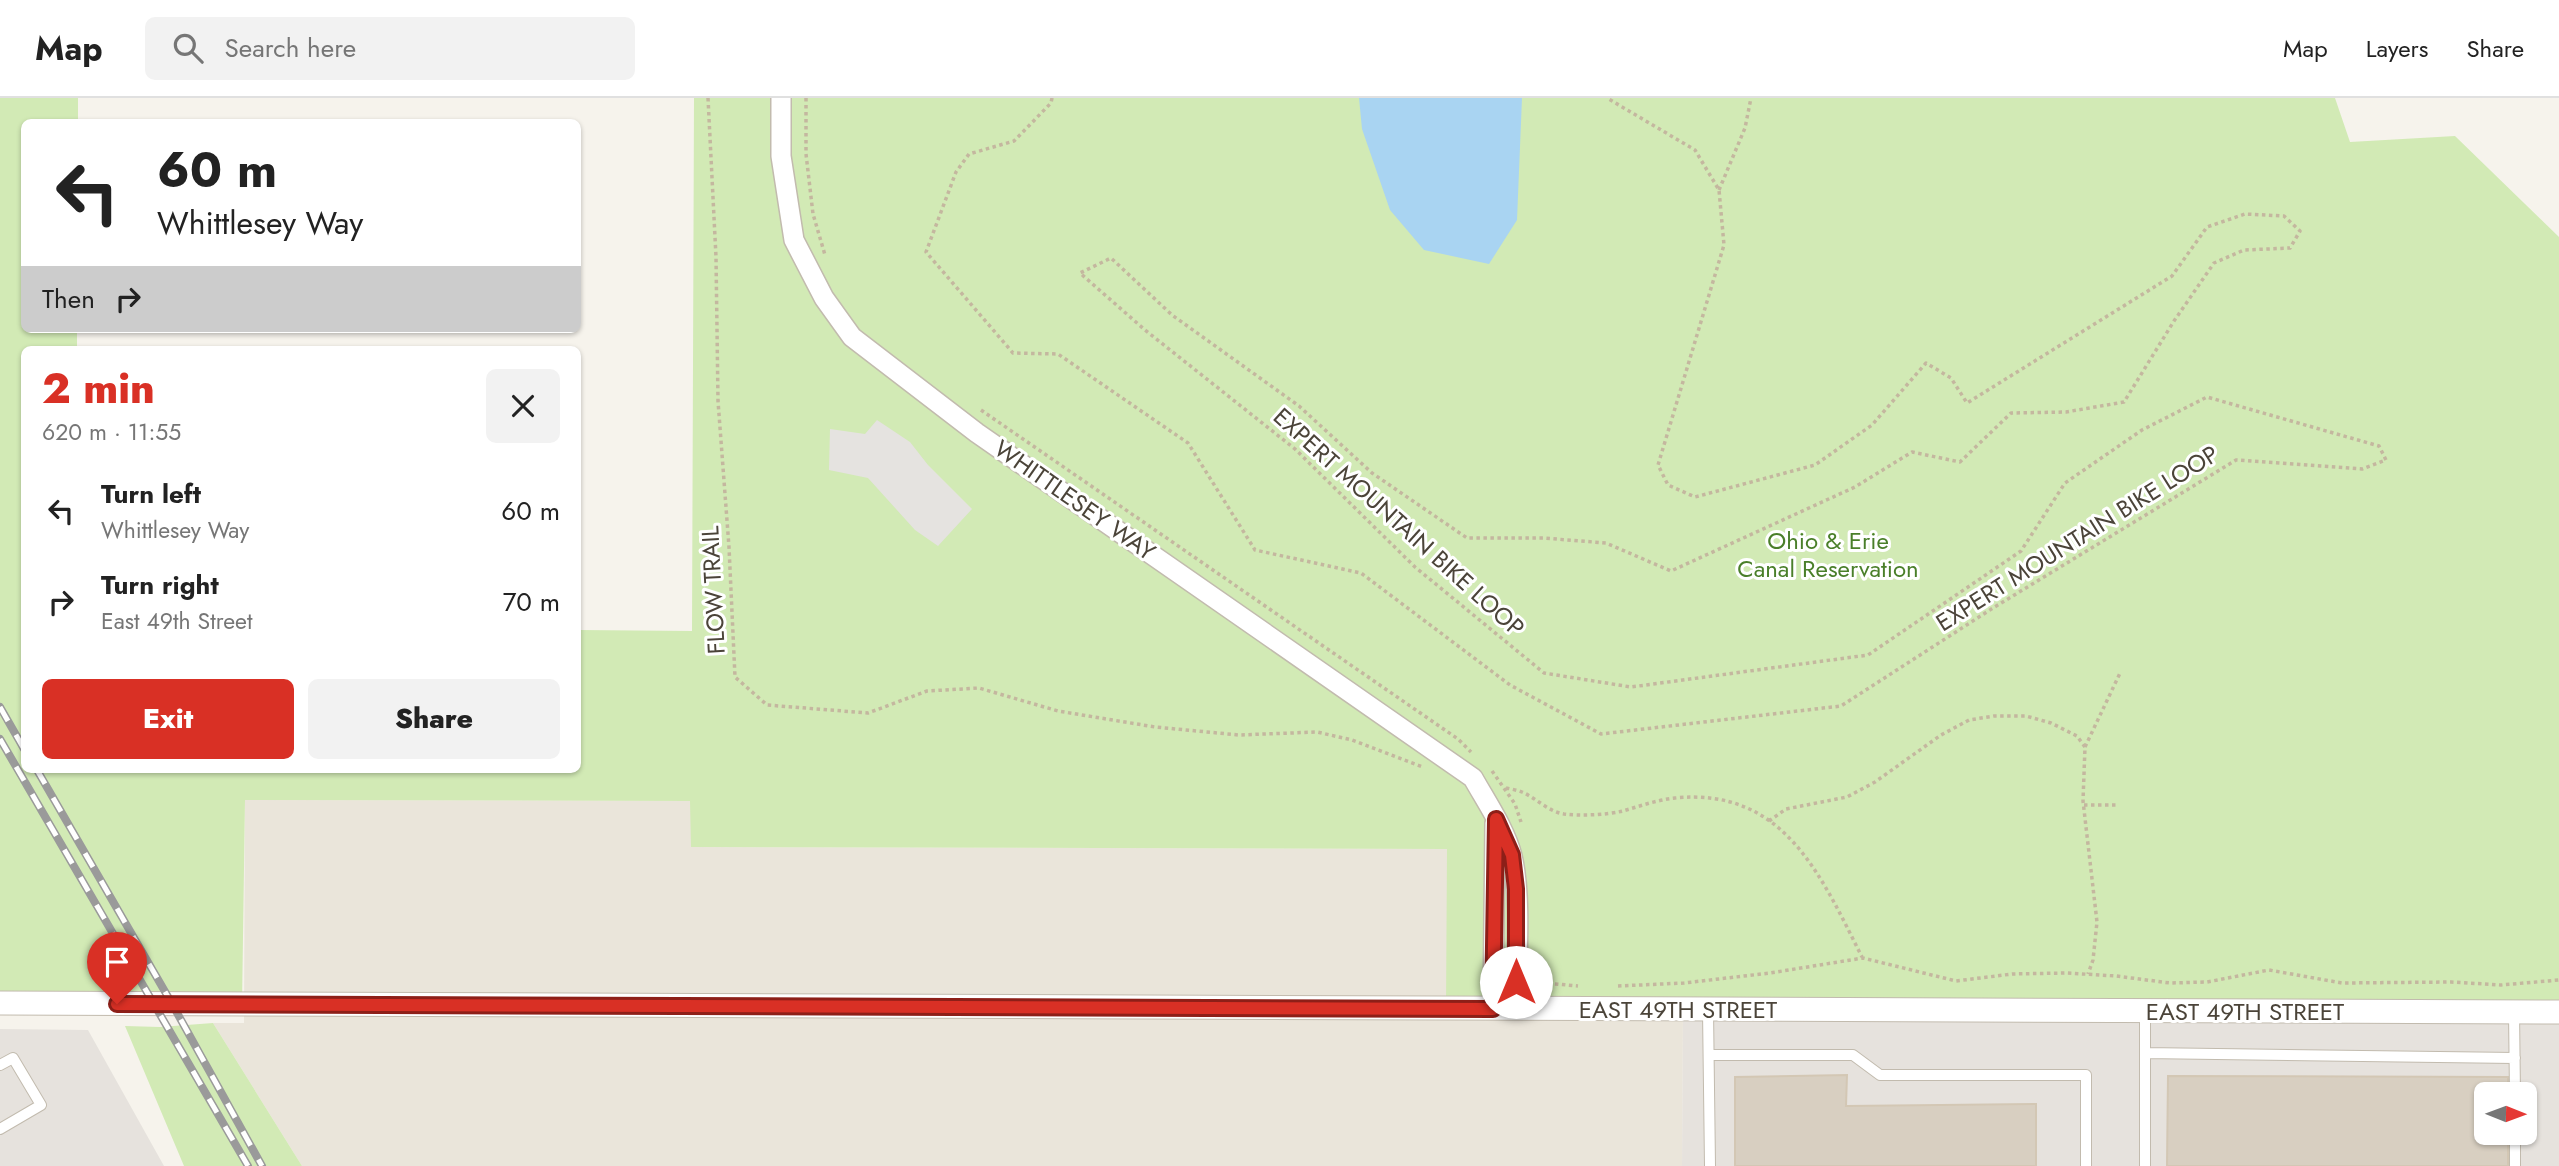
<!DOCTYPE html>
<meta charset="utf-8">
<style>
body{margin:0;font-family:Jost,sans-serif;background:#f2f2f2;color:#222;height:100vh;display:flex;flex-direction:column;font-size:26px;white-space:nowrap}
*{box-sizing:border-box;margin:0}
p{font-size:23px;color:#767676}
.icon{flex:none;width:38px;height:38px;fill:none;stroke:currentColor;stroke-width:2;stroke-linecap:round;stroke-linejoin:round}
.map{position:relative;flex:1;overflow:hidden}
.drawer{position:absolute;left:21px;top:248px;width:560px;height:427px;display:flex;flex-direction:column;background:#fff;border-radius:10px;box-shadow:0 2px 5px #0004}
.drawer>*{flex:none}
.top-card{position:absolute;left:21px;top:21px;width:560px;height:214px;border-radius:10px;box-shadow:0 2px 5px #0004;background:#fff;color:#222;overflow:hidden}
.needle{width:46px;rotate:91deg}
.controls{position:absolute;left:2474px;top:984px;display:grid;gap:14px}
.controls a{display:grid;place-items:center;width:63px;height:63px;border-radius:10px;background:#fff;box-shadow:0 2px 5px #0004;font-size:35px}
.pin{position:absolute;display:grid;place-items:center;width:60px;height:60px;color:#fff;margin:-72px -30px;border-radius:50% 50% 50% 0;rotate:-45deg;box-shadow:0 0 7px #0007}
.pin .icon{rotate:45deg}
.me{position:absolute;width:77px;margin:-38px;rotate:0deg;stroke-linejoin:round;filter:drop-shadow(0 0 5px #0008)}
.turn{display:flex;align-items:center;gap:24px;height:147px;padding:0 21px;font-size:32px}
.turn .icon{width:91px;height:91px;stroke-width:2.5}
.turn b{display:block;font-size:49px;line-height:60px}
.then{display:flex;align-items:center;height:66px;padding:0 21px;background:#0003;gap:14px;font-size:26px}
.round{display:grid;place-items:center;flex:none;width:74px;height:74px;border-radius:10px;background:#f2f2f2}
.overview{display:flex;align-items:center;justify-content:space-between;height:119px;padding:0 21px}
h1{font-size:42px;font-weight:800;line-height:52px;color:#d93025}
.button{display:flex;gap:14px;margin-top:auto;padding:14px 21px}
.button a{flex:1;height:80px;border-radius:10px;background:#d93025;color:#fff;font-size:28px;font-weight:800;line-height:80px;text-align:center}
.button a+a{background:#f2f2f2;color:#222}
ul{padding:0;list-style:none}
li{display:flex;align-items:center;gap:21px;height:91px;padding:0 21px}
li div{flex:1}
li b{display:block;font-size:26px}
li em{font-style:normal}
header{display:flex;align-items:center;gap:42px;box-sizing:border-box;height:98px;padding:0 35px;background:#fff;border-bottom:2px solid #e0e0e0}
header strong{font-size:33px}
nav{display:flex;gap:38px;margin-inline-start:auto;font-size:24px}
.search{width:490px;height:63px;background:#f2f2f2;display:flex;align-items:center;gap:18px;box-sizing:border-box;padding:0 24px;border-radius:10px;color:#767676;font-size:26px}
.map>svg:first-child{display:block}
.residential{fill:#eae5da}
.industrial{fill:#e6e2dd;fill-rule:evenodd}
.green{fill:#d2eab5}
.parking{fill:#e5e3e0}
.water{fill:#a9d4f2}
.building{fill:#d8cfc1;stroke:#d3c7b4;stroke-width:2}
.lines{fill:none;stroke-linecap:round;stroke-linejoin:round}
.service-casing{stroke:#c2bbae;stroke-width:12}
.minor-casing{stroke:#c2bbae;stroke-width:22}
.tertiary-casing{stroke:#c2bbae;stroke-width:25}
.path{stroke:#c4b79f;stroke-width:3.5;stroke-dasharray:3.5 3.5;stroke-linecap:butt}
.service{stroke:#fff;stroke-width:10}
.minor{stroke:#fff;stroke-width:19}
.tertiary{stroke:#fff;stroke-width:23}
.rail-casing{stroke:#9a9a9a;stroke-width:8}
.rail{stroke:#fff;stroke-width:5;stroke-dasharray:16;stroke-linecap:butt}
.route-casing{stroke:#8d1f18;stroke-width:18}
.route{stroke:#d93025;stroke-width:12}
.labels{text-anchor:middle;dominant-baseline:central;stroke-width:6;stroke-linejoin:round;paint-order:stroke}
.street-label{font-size:24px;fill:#4b4439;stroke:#fff}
.park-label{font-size:24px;fill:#4a7f2a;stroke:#fff}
</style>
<header>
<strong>Map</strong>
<div class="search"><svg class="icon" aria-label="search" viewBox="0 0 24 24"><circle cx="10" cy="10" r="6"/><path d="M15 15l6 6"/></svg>Search here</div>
<nav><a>Map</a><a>Layers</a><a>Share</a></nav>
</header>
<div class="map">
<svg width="2559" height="1068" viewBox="0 0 2559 1068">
<rect width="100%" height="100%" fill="#f6f3ec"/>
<path class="residential" d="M245 702 691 703V749L1447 751V910L1683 911 1682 1068H302L213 925H244Z"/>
<path class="industrial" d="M1683 911 2559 914V1068H1682ZM2487 996H2525V1034H2487Z
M0 931 88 932 164 1068H0Z"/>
<path class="green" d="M0 0H78V24H24V231H77V252H24V672H578V532L692 533 694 0H2335L2350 44 2455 38 2559 139V914L1446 910 1447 751 691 749 690 703 245 702 242 907 0 905Z
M213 925 302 1068H184L125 928 160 929Z"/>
<path class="parking" d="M877 322 910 344 928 367 972 411 938 448 915 432 868 380 829 372 830 331 865 336Z"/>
<path class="water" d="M1359 0H1522L1517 122 1489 166 1424 152 1390 112 1362 31Z"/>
<path class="building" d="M1847 977 1846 1008 2036 1006V1068H1735V979Z
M2168 978 2508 979V996H2487V1034H2508V1068H2167Z"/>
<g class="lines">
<g class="service-casing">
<path id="service" d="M1708 912 1710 1068
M2514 914 2515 996
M2145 955 2515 960
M1709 957H1853L1880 977H2086V1068
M0 967 13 960 41 1007 0 1031
M2515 1034V1068
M2145 1068V913"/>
</g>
<g class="minor-casing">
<path id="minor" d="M781 0V58L794 142 824 200 852 239 977 335 1473 680C1487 705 1505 731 1512 758 1522 800 1516 866 1516 911
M1493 911 1495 725"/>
</g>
<g class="tertiary-casing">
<path id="tertiary" d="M0 905 2559 914"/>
</g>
<path class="path" d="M708 0 716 159 718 303 729 449 735 579 767 607 868 615 927 593 979 590 1058 613 1155 629 1239 637 1317 634 1352 642 1423 669
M806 0V56L813 116 825 157
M1052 0 1051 5 1014 43 969 56 956 74 926 154 1013 255 1058 256 1188 345 1255 452 1361 475 1510 587 1601 636 1841 608 1993 510 2236 362 2362 371 2386 362 2379 348 2207 299 2142 332 2065 385 2021 453 1868 557 1631 589 1544 575 1415 469 1295 351 1145 232 1080 175 1111 160 1172 217 1299 308 1372 375 1467 440H1543L1606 445 1671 473 1855 389 1912 354 1960 364 2011 315 2066 314 2124 304 2174 223 2214 165 2244 152 2290 150 2300 133 2284 118 2245 116 2207 129 2172 178 1967 305 1951 280 1926 265 1872 327 1815 367 1695 399 1668 387 1658 367 1724 147 1719 92 1695 52 1607 0
M1719 92 1745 30 1751 0
M981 312 1458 641 1471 654
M2085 649 2121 573
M1492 673 1515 706 1521 724
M1506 690C1511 691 1517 692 1522 694 1536 700 1549 714 1564 716 1581 718 1606 717 1623 713 1640 708 1657 702 1675 700 1784 689 1821 778 1862 859
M2084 707H2119
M1769 723 1786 711 1847 699 1875 684 1941 637 1969 622 1994 618H2026L2051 625 2077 638 2085 649 2083 703 2097 824 2093 862 2088 876
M1534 884 1578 888
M1618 888 1684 885 1770 875 1863 860 1956 883 2012 876 2067 875 2116 878 2170 885 2207 884 2269 872 2342 885 2451 884 2501 887 2559 882"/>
<use href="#service" class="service"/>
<use href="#minor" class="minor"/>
<use href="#tertiary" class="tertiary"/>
<g class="rail-casing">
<path id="rail" d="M0 609 24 651
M0 641 248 1068
M37 672 171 904 262 1068"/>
</g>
<use href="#rail" class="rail"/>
</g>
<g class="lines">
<g class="route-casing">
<path id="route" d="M117 906 1493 911 1496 721 1512 757 1516 791V884"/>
</g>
<use href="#route" class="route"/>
</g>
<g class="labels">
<g class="street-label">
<text transform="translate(1075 402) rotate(35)">WHITTLESEY WAY</text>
<text transform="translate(1399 424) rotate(42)">EXPERT MOUNTAIN BIKE LOOP</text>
<text transform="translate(2077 440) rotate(-32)">EXPERT MOUNTAIN BIKE LOOP</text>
<text transform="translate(713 492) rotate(-93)">FLOW TRAIL</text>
<text x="1678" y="911">EAST 49TH STREET</text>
<text x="2245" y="913">EAST 49TH STREET</text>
</g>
<g class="park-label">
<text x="1828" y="442">Ohio &amp; Erie<tspan x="1828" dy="28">Canal Reservation</tspan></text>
</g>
</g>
</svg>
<div class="controls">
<a><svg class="needle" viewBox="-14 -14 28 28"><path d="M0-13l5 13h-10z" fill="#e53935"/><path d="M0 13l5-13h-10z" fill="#767676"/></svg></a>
</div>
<div class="pin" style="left:117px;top:906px;background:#d93025"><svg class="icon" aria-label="arrive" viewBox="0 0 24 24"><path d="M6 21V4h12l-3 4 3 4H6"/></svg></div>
<svg class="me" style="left:1516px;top:884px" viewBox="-20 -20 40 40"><circle r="19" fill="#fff"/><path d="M0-13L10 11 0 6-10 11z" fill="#d93025"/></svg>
<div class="top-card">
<div class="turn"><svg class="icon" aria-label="left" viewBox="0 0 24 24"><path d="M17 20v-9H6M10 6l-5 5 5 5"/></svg><div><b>60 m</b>Whittlesey Way</div></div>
<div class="then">Then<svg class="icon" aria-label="right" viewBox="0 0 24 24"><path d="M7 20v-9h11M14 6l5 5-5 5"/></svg></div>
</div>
<section class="drawer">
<div class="overview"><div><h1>2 min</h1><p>620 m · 11:55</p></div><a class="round"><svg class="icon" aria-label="close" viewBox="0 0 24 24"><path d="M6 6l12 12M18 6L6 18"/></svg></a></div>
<ul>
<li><svg class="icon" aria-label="left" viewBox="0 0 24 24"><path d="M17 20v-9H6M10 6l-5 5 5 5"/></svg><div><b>Turn left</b><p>Whittlesey Way</p></div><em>60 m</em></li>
<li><svg class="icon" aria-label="right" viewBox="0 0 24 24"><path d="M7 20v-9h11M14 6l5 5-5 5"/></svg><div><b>Turn right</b><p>East 49th Street</p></div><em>70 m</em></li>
</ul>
<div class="button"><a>Exit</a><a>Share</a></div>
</section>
</div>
